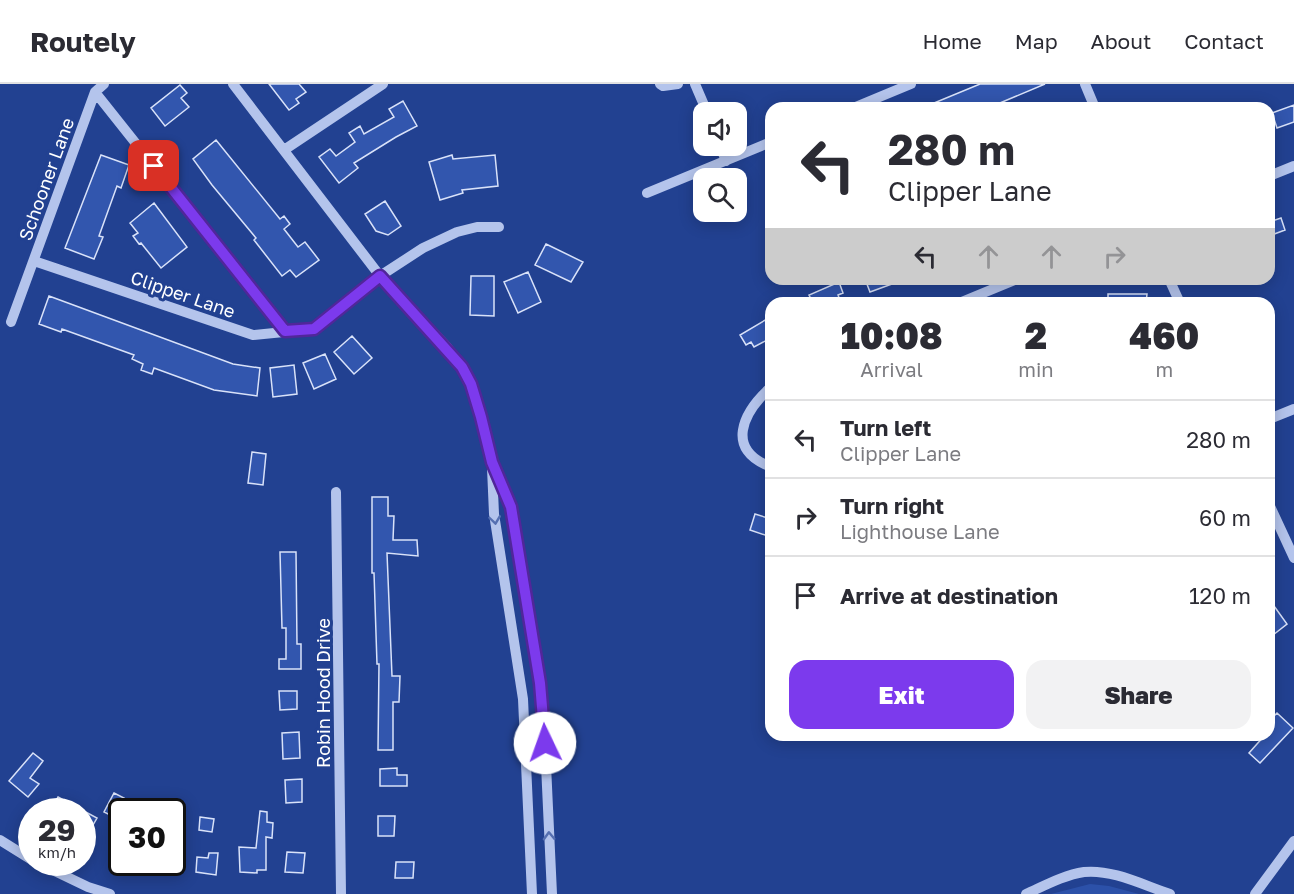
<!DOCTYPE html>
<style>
body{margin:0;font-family:"Golos Text",sans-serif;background:#f2f2f3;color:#2b2b33;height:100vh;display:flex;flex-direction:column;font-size:22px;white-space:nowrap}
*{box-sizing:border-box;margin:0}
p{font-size:20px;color:#7c7c81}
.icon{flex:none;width:33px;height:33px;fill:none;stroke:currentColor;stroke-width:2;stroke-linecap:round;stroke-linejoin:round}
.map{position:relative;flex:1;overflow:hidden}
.sheet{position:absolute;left:765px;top:213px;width:510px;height:444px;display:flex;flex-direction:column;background:#fff;border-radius:18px;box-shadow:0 3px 15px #0003}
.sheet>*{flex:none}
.top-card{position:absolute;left:765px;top:18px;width:510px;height:183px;border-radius:18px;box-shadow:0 3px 15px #0003;background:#fff;color:#2b2b33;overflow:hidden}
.tools{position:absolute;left:693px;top:18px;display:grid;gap:12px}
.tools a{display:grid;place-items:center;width:54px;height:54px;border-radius:12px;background:#fff;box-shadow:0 3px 15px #0003;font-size:30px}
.speed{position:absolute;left:18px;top:714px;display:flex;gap:12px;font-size:30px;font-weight:700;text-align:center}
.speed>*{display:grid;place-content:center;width:78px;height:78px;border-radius:50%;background:#fff;box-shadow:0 3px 15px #0003;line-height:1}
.speed small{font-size:15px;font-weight:400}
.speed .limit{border:3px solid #111;border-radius:9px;background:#fff;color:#111}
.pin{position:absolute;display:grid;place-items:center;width:51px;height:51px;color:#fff;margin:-26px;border-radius:12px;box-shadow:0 3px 9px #0006}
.me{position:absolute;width:66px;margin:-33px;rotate:357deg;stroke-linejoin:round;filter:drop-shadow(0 0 4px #0008)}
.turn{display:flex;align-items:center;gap:21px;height:126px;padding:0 24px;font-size:27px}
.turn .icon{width:78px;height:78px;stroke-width:2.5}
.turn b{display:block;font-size:42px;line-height:51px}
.lanes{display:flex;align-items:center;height:57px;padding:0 24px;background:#0003;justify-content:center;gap:30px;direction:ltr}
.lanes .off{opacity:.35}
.eta{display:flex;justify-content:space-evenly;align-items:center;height:102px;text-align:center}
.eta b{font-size:36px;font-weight:800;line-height:42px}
.cta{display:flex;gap:12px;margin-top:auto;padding:12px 24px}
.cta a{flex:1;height:69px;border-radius:18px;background:#7c3aed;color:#fff;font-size:24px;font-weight:800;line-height:69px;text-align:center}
.cta a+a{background:#f2f2f3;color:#2b2b33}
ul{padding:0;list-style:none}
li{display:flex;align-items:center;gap:18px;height:78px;padding:0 24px;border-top:2px solid #e1e1e2}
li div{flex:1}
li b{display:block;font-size:22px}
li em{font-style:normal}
header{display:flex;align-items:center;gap:36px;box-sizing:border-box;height:84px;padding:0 30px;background:#fff;border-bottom:2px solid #e1e1e2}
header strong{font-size:28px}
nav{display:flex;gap:33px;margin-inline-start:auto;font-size:21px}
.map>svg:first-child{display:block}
.green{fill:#2c51a9}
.building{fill:#3256ae;stroke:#d9e2f9;stroke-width:1.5}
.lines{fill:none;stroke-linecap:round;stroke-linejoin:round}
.minor{stroke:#b4c4ec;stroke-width:10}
.oneway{stroke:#556fb1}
.route-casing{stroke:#51269a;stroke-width:15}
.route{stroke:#7c3aed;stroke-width:10}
.labels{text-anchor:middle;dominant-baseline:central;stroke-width:6;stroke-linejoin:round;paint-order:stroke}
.street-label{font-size:18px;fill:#fff;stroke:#224191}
</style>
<header>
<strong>Routely</strong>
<nav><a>Home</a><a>Map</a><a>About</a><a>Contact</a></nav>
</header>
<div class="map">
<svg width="1294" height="810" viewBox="0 0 1294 810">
<rect width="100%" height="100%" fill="#224191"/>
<path class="green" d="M1090 800 1109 802 1139 810H1051Z"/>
<path class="building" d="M269 0H299L306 8 296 15 299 19 289 26Z
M980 0H1045L988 24H922Z
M180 1 187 9 181 14 189 23 165 42 151 24Z
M403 17 417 42 396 53 354 79 358 84 339 99 319 73 330 65 336 72 355 58 349 49 360 42 364 50 394 33 389 25Z
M1294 21V38L1277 44 1272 29Z
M216 56 280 135 284 132 290 140 284 145 298 163 305 158 319 176 296 193 290 186 282 192 254 156 256 154 212 101 193 75Z
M101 71 129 81 121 104 117 102 99 152 103 153 94 175 65 164Z
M452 71 453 75 495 71 498 102 462 106 463 109 440 116 429 78Z
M385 117 401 142 388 151 376 147 365 130Z
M154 119 187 163 161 184 141 159 139 160 133 152 138 149 130 139Z
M1281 134 1285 146 1269 152V138Z
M546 160 583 178 571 198 535 181Z
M528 188 541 218 518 229 504 198Z
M471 192H494V232L470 231Z
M865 195H903V196L870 208Z
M839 198 843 209 838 211 841 219H813L809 211Z
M1108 210H1147L1146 219H1108Z
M49 212 233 280 260 284 257 312 214 306 154 284 152 290 141 286 143 280 132 275 134 271 62 245 61 248 39 240Z
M767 235 771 241V254L754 263 751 258 746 261 740 251Z
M352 252 372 274 354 290 334 268Z
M325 270 336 295 314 305 303 279Z
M294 281 297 310 273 313 270 284Z
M252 368 266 370 263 401 248 399Z
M372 413H388V432H394L393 456H417L418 472 387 469 392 592H400L399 618H393V666H378L379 580H377L374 489H372Z
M755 430 771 435V453L750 446Z
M280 468H296L297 560H301V585H279V575H286V544H282Z
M1269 515 1287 540 1273 551 1269 545Z
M279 607H297V625L280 626Z
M1277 629 1293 644 1260 679 1249 669 1265 651H1269V637Z
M299 648 300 674 283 675 282 649Z
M33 669 43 677 30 694 39 700 28 713 9 697Z
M397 684V691H407V702H380V685Z
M302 695V718L286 719 285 696Z
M114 709 124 714 114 733 104 728Z
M58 713 97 734 82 760V728H50Z
M260 727 267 728V738L273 739 272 754 266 753V786H257V789L240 788 239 763 256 764Z
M378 732H395L394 752H378Z
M200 733 214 735 212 748 199 746Z
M287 768 305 769 303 789 285 788Z
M209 769H218L216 791 196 788 197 773 208 774Z
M396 778H414L413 794H395Z"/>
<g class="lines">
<path class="minor" d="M233 0 380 192 447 263 462 283 471 300 492 378 511 423 525 500 544 638 552 810
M660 0 663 2 678 0
M695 0 707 28
M1085 0 1095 24
M95 8 285 247
M853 24 911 0
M720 62 726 77
M284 66 383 0
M1269 92 1294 82
M647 109 771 58
M34 177 253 251 314 245 380 192 423 164 457 148 477 143H499
M1169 195 1180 219
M959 219 1017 195
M11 238 95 8 104 0
M771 303C742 329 725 366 771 383
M1269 335 1294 325
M492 384 494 430 523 615 532 810
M336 408 341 810
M1269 420 1294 474
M0 756 32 776
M36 778 88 803 110 810
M1026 810C1044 802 1064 791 1084 788 1112 785 1143 801 1170 810
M1255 810 1294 757"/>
</g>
<defs><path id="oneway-chevron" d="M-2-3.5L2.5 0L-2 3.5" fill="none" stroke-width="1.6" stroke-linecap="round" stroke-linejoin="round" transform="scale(1.5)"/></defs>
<g class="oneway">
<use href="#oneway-chevron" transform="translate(495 436) rotate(82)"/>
<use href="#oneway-chevron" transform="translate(549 752) rotate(-92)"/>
</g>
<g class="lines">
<g class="route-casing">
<path id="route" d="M154 82 285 247 314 245 380 192 462 283 471 300 481 333 492 378 511 423 540 599 545 659"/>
</g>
<use href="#route" class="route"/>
</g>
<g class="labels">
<g class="street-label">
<text transform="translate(46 95) rotate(-70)">Schooner Lane</text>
<text transform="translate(183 210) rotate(19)">Clipper Lane</text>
<text transform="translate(323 609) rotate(-90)">Robin Hood Drive</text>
</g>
</g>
</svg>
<div class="tools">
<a><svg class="icon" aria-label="sound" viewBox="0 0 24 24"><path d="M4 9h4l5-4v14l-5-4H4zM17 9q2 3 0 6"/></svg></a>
<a><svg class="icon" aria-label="search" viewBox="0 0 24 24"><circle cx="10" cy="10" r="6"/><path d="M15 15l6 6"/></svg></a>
</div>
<div class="speed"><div>29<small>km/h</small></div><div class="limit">30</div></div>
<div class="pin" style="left:154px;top:82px;background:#d93025"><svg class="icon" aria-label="arrive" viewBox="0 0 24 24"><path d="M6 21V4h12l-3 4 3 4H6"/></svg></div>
<svg class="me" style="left:545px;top:659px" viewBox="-20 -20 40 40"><circle r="19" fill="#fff"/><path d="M0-13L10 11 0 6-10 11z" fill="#7c3aed"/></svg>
<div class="top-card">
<div class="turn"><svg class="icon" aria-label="left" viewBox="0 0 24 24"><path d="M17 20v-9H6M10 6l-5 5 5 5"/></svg><div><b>280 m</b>Clipper Lane</div></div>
<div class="lanes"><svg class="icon" aria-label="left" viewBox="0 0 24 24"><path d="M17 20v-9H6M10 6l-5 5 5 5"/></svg><svg class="icon off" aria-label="ahead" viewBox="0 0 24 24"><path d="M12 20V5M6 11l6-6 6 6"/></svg><svg class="icon off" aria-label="ahead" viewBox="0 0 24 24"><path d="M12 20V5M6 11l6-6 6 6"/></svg><svg class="icon off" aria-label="right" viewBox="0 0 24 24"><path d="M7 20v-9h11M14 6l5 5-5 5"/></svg></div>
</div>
<section class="sheet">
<div class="eta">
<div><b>10:08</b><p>Arrival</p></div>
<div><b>2</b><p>min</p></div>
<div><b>460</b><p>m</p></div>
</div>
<ul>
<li><svg class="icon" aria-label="left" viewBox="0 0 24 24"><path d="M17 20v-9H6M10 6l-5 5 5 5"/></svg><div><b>Turn left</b><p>Clipper Lane</p></div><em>280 m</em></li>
<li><svg class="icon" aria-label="right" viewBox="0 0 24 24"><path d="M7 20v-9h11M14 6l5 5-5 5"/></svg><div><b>Turn right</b><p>Lighthouse Lane</p></div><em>60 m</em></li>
<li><svg class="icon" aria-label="arrive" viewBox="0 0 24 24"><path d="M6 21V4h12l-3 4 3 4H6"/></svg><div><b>Arrive at destination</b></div><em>120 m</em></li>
</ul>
<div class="cta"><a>Exit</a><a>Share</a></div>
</section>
</div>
